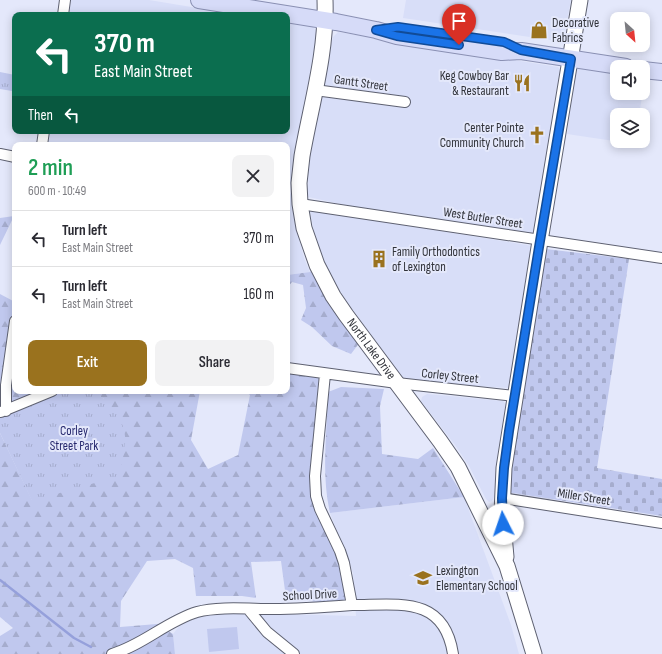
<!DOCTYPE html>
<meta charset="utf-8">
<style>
body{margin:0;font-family:"Sofia Sans Condensed",sans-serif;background:#f2f2f3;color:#2b2b33;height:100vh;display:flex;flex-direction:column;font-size:15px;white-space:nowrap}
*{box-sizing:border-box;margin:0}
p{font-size:13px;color:#7c7c81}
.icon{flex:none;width:22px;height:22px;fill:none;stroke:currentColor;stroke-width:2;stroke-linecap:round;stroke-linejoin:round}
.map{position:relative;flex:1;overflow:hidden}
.details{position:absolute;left:12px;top:142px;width:278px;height:252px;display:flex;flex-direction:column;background:#fff;border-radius:8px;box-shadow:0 2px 10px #0003}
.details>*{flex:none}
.hud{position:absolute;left:12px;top:12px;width:278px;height:122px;border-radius:8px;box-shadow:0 2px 10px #0003;background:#0b6e4f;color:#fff;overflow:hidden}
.needle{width:26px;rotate:153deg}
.buttons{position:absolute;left:610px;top:12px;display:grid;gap:8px}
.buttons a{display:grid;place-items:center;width:40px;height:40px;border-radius:8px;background:#fff;box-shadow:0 2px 10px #0003;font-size:20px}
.pin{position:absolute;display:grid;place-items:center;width:34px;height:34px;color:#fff;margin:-41px -17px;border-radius:50% 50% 50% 0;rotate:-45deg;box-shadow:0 0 4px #0007}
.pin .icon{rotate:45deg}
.me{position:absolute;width:44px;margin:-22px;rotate:356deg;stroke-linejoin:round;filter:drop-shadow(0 0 3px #0008)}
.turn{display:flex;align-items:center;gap:14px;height:84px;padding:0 16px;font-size:18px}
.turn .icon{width:52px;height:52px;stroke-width:2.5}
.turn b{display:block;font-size:28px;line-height:34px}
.then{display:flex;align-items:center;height:38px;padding:0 16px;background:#0003;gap:8px;font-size:15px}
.round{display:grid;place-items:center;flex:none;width:42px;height:42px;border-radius:8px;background:#f2f2f3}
.summary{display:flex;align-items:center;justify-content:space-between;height:68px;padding:0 16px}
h1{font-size:24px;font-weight:600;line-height:30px;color:#1e9e55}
.action{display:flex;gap:8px;margin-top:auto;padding:8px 16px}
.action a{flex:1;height:46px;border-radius:8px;background:#9a721e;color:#fff;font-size:16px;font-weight:600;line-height:46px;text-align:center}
.action a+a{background:#f2f2f3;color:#2b2b33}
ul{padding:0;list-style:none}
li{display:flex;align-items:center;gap:12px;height:56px;padding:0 16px;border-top:1px solid #e1e1e2}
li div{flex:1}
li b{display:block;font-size:15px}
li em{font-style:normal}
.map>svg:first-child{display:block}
.built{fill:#d8def8}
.forest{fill:url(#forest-firs)}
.cemetery{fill:url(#cemetery-stones)}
.park{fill:url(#park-tufts)}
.pitch{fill:#c0c8ee}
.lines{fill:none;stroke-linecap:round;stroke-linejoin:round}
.stream{stroke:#95a0db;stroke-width:2.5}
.street-casing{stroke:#5e6171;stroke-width:12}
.secondary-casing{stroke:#5e6171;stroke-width:17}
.primary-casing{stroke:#8a90b3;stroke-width:18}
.street{stroke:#fff;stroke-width:10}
.secondary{stroke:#fff;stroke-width:15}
.primary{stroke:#d6dbf8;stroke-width:16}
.route-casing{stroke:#114b97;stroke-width:10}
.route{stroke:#1a73e8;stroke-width:7}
.labels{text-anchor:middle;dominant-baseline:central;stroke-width:4;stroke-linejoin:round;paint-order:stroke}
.poi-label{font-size:13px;fill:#303239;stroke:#e4e8fb;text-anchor:start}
.street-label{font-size:13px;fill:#303239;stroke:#e4e8fb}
.park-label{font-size:13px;fill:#26286d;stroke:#e4e8fb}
</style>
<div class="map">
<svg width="662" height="654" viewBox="0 0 662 654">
<defs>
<pattern id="forest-firs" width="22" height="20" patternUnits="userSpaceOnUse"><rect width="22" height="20" fill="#c0c8ee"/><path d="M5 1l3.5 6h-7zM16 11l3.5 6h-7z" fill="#a5accd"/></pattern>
<pattern id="cemetery-stones" width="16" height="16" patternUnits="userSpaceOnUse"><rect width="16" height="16" fill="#c0c8ee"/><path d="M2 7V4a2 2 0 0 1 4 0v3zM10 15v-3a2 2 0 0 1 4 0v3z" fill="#a5accd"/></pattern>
<pattern id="park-tufts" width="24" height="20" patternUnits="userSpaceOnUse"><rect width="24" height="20" fill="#c0c8ee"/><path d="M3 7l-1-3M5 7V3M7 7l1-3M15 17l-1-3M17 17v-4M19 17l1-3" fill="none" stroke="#a5accd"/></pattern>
</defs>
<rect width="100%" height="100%" fill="#e4e8fb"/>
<path class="built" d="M71 0H149L240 15H68Z
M406 0H571L563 42 403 18Z
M287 23 313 27 316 30 317 34 289 191 293 198 299 239 304 258 310 272 287 275V145H47L49 131H287Z
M338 32 558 67 561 70 535 236 409 215H398L373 211 308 197 309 146 317 98 333 37Z
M576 68 617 74V93H643V78L645 79 639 115H617V141H635L634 144 567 134Z
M310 210 533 246 510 388 406 382 345 299 325 265 314 232Z
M427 394 503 401 507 405 494 497 492 501 489 502 486 499 469 466 455 445 421 401 422 397Z
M464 497 511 625 519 654H175L173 634 180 625 201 616 230 613 356 616 353 573 330 513Z"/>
<path class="forest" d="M14 216 0 245V218Z
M317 265 363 338 351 354 332 346 312 327 301 320 306 308 303 285 292 282 287 288V275L310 272Z
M0 294 15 302 0 385Z
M15 372V391H42L10 403Z
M287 373 319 376 310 476 337 551 349 606 286 598 281 561 251 562 256 598 242 596H196L193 568 175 559 147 561 121 601 120 627 157 624 173 634 175 654H0V636L13 628 0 617V433L32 500 104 399 92 391H200L191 440 208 469 238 455 250 395 245 391H287Z
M341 387 384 389 380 406 382 454 418 459 433 448 464 497 330 513C321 474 327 432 328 392Z"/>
<path class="cemetery" d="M546 249 629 259 597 468 662 479V516L507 492Z"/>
<path class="park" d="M0 72 15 75 12 91 0 89Z
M63 391C72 391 82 390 91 391 97 392 104 399 108 403 132 430 126 443 119 476L32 501 0 433V417L33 405Z"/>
<path class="pitch" d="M237 627 239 649 209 652 207 629Z"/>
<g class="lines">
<path class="stream" d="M0 580 74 638 91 647"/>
<g class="street-casing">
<path id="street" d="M63 15 65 0
M315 90 405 102
M42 145 44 131
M0 154 15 157
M300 204 662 258
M287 368 397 383 514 396
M6 411V385L15 321
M1 412 52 391
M502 498 662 523
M352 605C398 605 444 595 453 654
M248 609 267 632 294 654
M112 654C143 645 167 621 197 612 218 606 250 609 273 609 299 609 326 607 352 605L344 563 340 551 320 509 316 496 315 476 325 374"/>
</g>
<g class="secondary-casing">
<g id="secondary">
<path id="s1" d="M325 0C327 52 311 105 302 156L299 183 300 204 304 228 317 265 333 296 346 315 440 441 458 467 507 566 534 654"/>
<path d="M506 557 502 513 504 468 540 241 580 0"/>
</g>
</g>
<g class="primary-casing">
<path id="primary" d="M199 0 336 22 376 30 397 36 502 52 521 51 626 67
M643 70 662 72"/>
</g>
<use href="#street" class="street"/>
<use href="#secondary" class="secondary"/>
<use href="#primary" class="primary"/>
</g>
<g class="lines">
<g class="route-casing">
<path id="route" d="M459 45 397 36 376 30 398 27 504 42 521 50 571 59 540 241 509 431 504 468 502 498 503 524"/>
</g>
<use href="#route" class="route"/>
</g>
<defs>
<g id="shop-bare" transform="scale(1.38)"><path d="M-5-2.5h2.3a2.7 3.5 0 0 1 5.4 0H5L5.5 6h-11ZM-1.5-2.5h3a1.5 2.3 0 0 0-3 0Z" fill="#9a721e" stroke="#e4e8fb" stroke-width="2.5" paint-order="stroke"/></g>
<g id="restaurant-bare" transform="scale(1.38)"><path d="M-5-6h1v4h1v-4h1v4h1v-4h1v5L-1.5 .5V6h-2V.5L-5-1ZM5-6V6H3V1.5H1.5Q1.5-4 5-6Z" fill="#9a721e" stroke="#e4e8fb" stroke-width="2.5" paint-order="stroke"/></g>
<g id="church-bare" transform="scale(1.38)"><path d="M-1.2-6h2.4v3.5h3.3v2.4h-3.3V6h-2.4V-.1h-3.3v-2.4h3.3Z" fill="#9a721e" stroke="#e4e8fb" stroke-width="2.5" paint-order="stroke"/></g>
<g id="building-bare" transform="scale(1.38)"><path d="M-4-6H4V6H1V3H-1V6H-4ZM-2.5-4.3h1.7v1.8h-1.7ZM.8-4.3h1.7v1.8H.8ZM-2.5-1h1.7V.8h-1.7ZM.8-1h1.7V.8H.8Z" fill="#9a721e" stroke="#e4e8fb" stroke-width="2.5" paint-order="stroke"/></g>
<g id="school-bare" transform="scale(1.38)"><path d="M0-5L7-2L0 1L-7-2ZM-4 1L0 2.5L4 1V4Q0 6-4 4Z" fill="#9a721e" stroke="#e4e8fb" stroke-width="2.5" paint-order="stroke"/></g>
</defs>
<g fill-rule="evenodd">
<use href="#shop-bare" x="539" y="30"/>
<use href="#restaurant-bare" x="522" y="83"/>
<use href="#church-bare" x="537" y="135"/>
<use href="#building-bare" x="379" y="259"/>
<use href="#school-bare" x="423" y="578"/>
</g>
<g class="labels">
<g class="poi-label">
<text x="552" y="23">Decorative<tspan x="552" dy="15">Fabrics</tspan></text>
<text x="509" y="76" text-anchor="end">Keg Cowboy Bar<tspan x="509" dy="15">&amp; Restaurant</tspan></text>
<text x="524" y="128" text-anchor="end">Center Pointe<tspan x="524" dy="15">Community Church</tspan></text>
<text x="392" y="252">Family Orthodontics<tspan x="392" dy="15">of Lexington</tspan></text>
<text x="436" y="571">Lexington<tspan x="436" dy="15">Elementary School</tspan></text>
</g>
<g class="street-label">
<text transform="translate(361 83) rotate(8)">Gantt Street</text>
<text transform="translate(483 218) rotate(9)">West Butler Street</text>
<text stroke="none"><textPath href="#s1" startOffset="370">North Lake Drive</textPath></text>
<text transform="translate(450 376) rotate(6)">Corley Street</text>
<text transform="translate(584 497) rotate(9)">Miller Street</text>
<text transform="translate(310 595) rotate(-3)">School Drive</text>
</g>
<g class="park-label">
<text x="74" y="431">Corley<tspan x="74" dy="15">Street Park</tspan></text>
</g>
</g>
</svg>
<div class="buttons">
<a><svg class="needle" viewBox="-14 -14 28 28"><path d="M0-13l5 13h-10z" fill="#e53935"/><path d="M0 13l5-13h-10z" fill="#7c7c81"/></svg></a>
<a><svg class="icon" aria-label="sound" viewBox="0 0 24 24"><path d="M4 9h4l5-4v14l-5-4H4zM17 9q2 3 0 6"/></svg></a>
<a><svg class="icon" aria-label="layers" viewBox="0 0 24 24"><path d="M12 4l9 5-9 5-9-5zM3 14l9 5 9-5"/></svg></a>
</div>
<div class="pin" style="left:459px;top:45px;background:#d93025"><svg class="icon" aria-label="arrive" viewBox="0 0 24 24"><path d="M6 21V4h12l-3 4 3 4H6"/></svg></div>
<svg class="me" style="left:503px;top:524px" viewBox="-20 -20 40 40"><circle r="19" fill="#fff"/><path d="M0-13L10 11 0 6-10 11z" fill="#1a73e8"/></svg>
<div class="hud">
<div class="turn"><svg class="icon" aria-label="left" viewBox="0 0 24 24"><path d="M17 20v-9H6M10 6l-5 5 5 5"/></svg><div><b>370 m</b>East Main Street</div></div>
<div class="then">Then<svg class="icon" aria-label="left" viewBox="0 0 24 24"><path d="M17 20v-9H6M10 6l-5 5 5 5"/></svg></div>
</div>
<section class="details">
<div class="summary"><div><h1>2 min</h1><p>600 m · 10:49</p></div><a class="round"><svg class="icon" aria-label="close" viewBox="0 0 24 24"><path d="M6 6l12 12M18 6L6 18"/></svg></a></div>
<ul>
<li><svg class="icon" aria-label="left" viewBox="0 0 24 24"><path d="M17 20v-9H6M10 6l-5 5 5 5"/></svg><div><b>Turn left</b><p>East Main Street</p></div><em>370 m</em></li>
<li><svg class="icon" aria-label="left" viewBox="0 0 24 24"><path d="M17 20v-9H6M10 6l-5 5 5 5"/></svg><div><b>Turn left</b><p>East Main Street</p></div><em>160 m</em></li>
</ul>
<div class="action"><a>Exit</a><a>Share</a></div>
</section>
</div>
